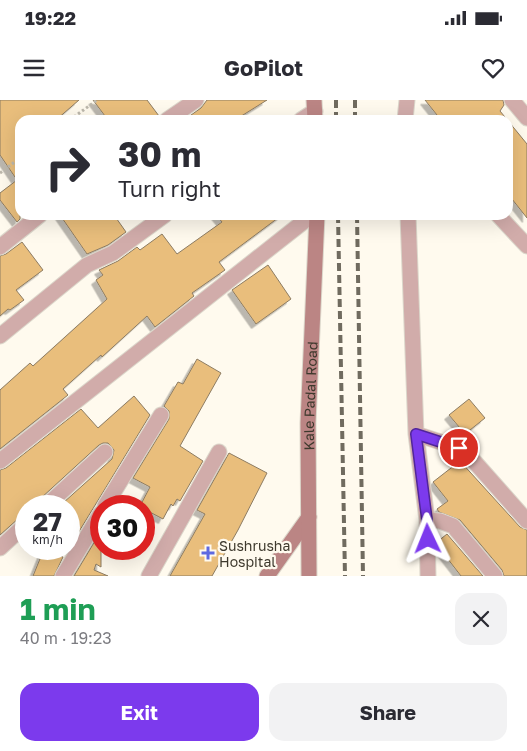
<!DOCTYPE html>
<meta charset="utf-8">
<style>
body{margin:0;font-family:"Golos Text",sans-serif;background:#f2f2f3;color:#2b2b33;height:100vh;display:flex;flex-direction:column;font-size:19px;white-space:nowrap}
*{box-sizing:border-box;margin:0}
p{font-size:16px;color:#7c7c81}
.icon{flex:none;width:28px;height:28px;fill:none;stroke:currentColor;stroke-width:2;stroke-linecap:round;stroke-linejoin:round}
.map{position:relative;height:476px;overflow:hidden}
.side{display:flex;flex-direction:column;background:#fff;flex:1}
.side>*{flex:none}
.hud{position:absolute;left:15px;top:15px;width:498px;height:105px;border-radius:15px;box-shadow:0 5px 20px #0002;background:#fff;color:#2b2b33;overflow:hidden}
.speed{position:absolute;left:15px;top:395px;display:flex;gap:10px;font-size:25px;font-weight:700;text-align:center}
.speed>*{display:grid;place-content:center;width:65px;height:65px;border-radius:50%;background:#fff;box-shadow:0 5px 20px #0002;line-height:1}
.speed small{font-size:12px;font-weight:400}
.speed .limit{border:8px solid #d22;background:#fff;color:#111}
.pin{position:absolute;display:grid;place-items:center;width:42px;height:42px;color:#fff;margin:-21px;border:2px solid #fff;border-radius:50%;box-shadow:0 1px 5px #0007}
.me{position:absolute;width:55px;margin:-28px;rotate:358deg;stroke-linejoin:round;filter:drop-shadow(0 0 4px #0008)}
.turn{display:flex;align-items:center;gap:18px;height:105px;padding:0 20px;font-size:22px}
.turn .icon{width:65px;height:65px;stroke-width:2.5}
.turn b{display:block;font-size:35px;line-height:42px}
.round{display:grid;place-items:center;flex:none;width:52px;height:52px;border-radius:15px;background:#f2f2f3}
.overview{display:flex;align-items:center;justify-content:space-between;height:85px;padding:0 20px}
h1{font-size:30px;font-weight:700;line-height:38px;color:#1e9e55}
.action{display:flex;gap:10px;margin-top:auto;padding:10px 20px}
.action a{flex:1;height:58px;border-radius:15px;background:#7c3aed;color:#fff;font-size:20px;font-weight:700;line-height:58px;text-align:center}
.action a+a{background:#f2f2f3;color:#2b2b33}
.status{display:flex;justify-content:space-between;align-items:center;height:35px;padding:0 25px;background:#fff;direction:ltr}
.status svg{height:14px;fill:currentColor}
header{display:flex;justify-content:space-between;align-items:center;height:65px;padding:0 20px;background:#fff;font-size:22px;font-weight:700}
.map>svg:first-child{display:block}
.building{fill:#e9be7b;stroke:#8d7c63;filter:url(#shadow)}
.lines{fill:none;stroke-linecap:round;stroke-linejoin:round}
.street-casing{stroke:#dcd7cb;stroke-width:17}
.secondary-casing{stroke:#dcd7cb;stroke-width:17}
.path{stroke:#bdb8ac;stroke-width:3;stroke-dasharray:2.5 2.5;stroke-linecap:butt}
.street{stroke:#d1acaa;stroke-width:15}
.secondary{stroke:#bb8584;stroke-width:15}
.rail{stroke:#706b5f;stroke-width:4;stroke-dasharray:8 4;stroke-linecap:butt}
.route-casing{stroke:#51269a;stroke-width:12}
.route{stroke:#7c3aed;stroke-width:9}
.poi-dot{fill:#5e69e1;stroke:#fffaee;stroke-width:2}
.labels{text-anchor:middle;dominant-baseline:central;stroke-width:4.5;stroke-linejoin:round;paint-order:stroke}
.street-label{font-size:14px;fill:#3e392d;stroke:#fffaee}
.poi-label{font-size:14px;fill:#3e392d;stroke:#fffaee;text-anchor:start}
</style>
<div class="status"><b>19:22</b><svg viewBox="0 0 49 12"><path d="M0 12V9h3v3zM5 12V6h3v6zM10 12V3h3v9zM15 12V0h3v12zM26 1h20v11H26zM47 4h2v5h-2z"/></svg></div>
<header><svg class="icon" aria-label="menu" viewBox="0 0 24 24"><path d="M4 6h16M4 12h16M4 18h16"/></svg>GoPilot<svg class="icon" aria-label="heart" viewBox="0 0 24 24"><path d="M12 20l-8-8c-3-5 5-10 8-4 3-6 11-1 8 4z"/></svg></header>
<div class="map">
<svg width="527" height="476" viewBox="0 0 527 476">
<defs>
<filter id="shadow"><feDropShadow dx="-4.5" dy="4.5" stdDeviation="0" flood-color="#0004"/></filter>
</defs>
<rect width="100%" height="100%" fill="#fffaee"/>
<path class="building" d="M0 0H79L56 20H20V119L17 122 0 100V93L17 80 0 55Z
M93 0H147L159 16 158 20H108Z
M207 0H267L235 20H184L201 8Z
M425 0H503L504 5 500 11 527 44V118L508 94V20H441Z
M60 115H114L126 132 108 145 87 154Z
M216 115H282L219 162 225 170 192 193 194 196 155 227 147 216 102 257 101 255 63 289 68 295 0 349V290L30 263 33 266 107 199 96 180 103 175 99 170 118 161 137 147 140 150 162 134 177 154 222 122Z
M22 142 43 170 16 190 24 200 10 210 8 209 0 216V156L6 154Z
M268 165 291 199 256 224 232 190Z
M197 259 221 273 180 346 203 361 180 401 177 399 173 406 171 404 163 419 144 409V406H140L150 387 133 378 169 319V311L164 306 178 282 183 284Z
M134 296 150 315 69 448V406H65L63 403 112 359 114 350 108 343H103L99 345 40 399 35 406H26V414L20 417 0 435V370L6 368 81 309 98 328Z
M469 299 485 318 465 334 449 315Z
M229 353 267 373 238 430 212 476H170L205 414 197 410Z
M460 361 520 427 527 430V476H504L502 470 460 420 439 412 437 409 448 401 433 382Z
M101 431V467L96 464 94 470 108 476H74Z
M447 434 483 476H461L437 445V442Z
M44 449 63 457 54 476H33Z"/>
<g class="lines">
<g class="street-casing">
<path id="street" d="M512 0 527 18
M167 20 196 0
M301 20 315 11
M405 20 407 0
M408 115 416 334 427 420
M498 115 527 146
M0 147 40 115
M0 236 87 165 113 153 165 115
M416 334 459 348 472 359 527 421
M0 361 312 115
M46 406 105 352
M105 406 161 315
M0 448 26 424
M63 476 101 413
M149 476 219 352
M428 476 427 420 440 421 453 426 495 476"/>
</g>
<g class="secondary-casing">
<g id="secondary">
<path d="M314 0 315 20"/>
<path d="M267 476 309 417"/>
<path id="s1" d="M309 476 308 323 317 115"/>
</g>
</g>
<path class="path" d="M70 20 97 0
M0 73 20 58"/>
<use href="#street" class="street"/>
<use href="#secondary" class="secondary"/>
<path class="rail" d="M336 0V20
M355 0V20
M338 115 345 476
M357 115 363 476"/>
</g>
<g class="lines">
<g class="route-casing">
<path id="route" d="M428 439 427 420 416 334 459 348"/>
</g>
<use href="#route" class="route"/>
</g>
<path class="poi-dot" d="M205.5 445.5h5v5h5v5h-5v5h-5v-5h-5v-5h5z"/>
<g class="labels">
<g class="street-label">
<text stroke="none"><textPath href="#s1" startOffset="180">Kale Padal Road</textPath></text>
</g>
<g class="poi-label">
<text x="219" y="445">Sushrusha<tspan x="219" dy="16">Hospital</tspan></text>
</g>
</g>
</svg>
<div class="speed"><div>27<small>km/h</small></div><div class="limit">30</div></div>
<div class="pin" style="left:459px;top:348px;background:#d93025"><svg class="icon" aria-label="arrive" viewBox="0 0 24 24"><path d="M6 21V4h12l-3 4 3 4H6"/></svg></div>
<svg class="me" style="left:428px;top:439px" viewBox="-20 -20 40 40"><path d="M0-17L14 15 0 8-14 15z" fill="#7c3aed" stroke="#fff" stroke-width="4"/></svg>
<div class="hud">
<div class="turn"><svg class="icon" aria-label="right" viewBox="0 0 24 24"><path d="M7 20v-9h11M14 6l5 5-5 5"/></svg><div><b>30 m</b>Turn right</div></div>
</div>
</div>
<section class="side">
<div class="overview"><div><h1>1 min</h1><p>40 m · 19:23</p></div><a class="round"><svg class="icon" aria-label="close" viewBox="0 0 24 24"><path d="M6 6l12 12M18 6L6 18"/></svg></a></div>
<div class="action"><a>Exit</a><a>Share</a></div>
</section>
